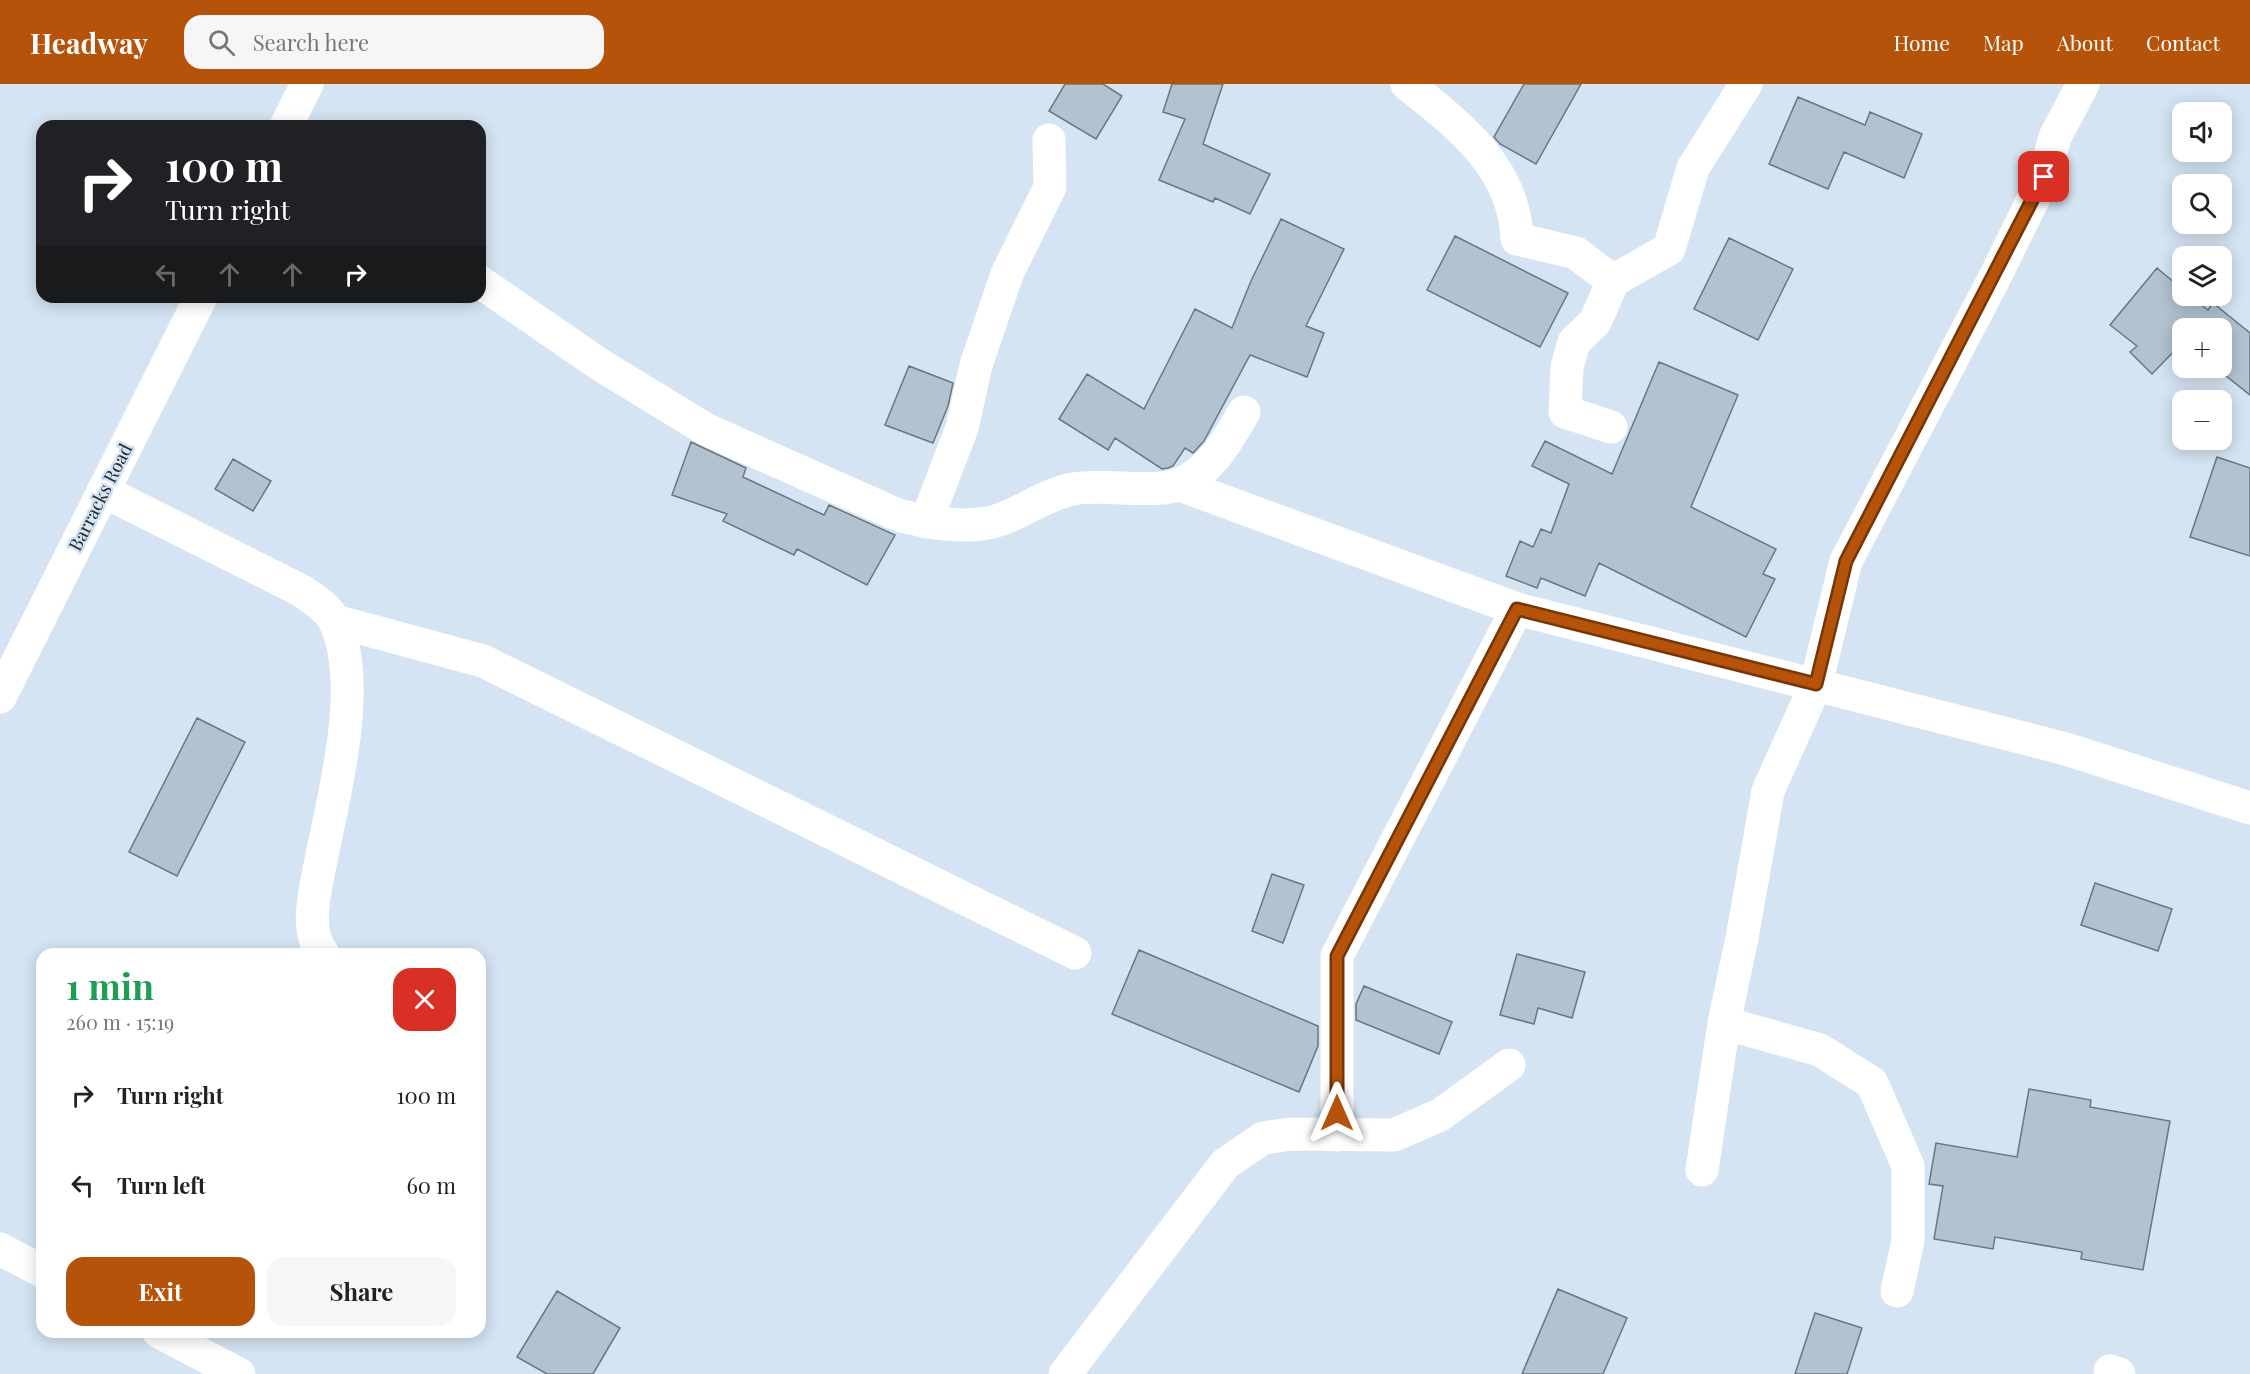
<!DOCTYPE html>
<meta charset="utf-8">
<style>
body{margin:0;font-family:"Playfair Display",serif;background:#f6f6f6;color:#222;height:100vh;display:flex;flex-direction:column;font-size:22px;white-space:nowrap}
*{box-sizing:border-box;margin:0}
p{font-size:20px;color:#767676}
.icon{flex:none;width:33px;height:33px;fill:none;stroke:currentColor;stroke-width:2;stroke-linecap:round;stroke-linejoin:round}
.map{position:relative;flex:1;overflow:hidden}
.side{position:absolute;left:36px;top:864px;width:450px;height:390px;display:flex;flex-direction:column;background:#fff;border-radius:18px;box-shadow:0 3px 15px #0003}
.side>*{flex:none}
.hud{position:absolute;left:36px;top:36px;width:450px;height:183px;border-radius:18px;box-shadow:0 3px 15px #0003;background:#202124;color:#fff;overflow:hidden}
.controls{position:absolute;left:2172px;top:18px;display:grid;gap:12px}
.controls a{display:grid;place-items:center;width:60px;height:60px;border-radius:12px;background:#fff;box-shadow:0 3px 15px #0003;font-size:30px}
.pin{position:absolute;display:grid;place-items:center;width:51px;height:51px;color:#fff;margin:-26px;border-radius:12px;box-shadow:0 3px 9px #0006}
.me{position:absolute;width:66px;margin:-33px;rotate:0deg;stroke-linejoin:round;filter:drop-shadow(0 0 4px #0008)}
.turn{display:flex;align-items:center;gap:21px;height:126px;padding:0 30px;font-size:27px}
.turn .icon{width:78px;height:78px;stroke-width:2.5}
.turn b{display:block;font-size:42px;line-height:51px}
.lanes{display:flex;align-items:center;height:57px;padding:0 30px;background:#0003;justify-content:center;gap:30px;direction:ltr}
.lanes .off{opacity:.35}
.round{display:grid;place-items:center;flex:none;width:63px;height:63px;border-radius:18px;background:#f6f6f6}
.overview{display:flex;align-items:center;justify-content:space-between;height:102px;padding:0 30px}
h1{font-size:36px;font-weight:700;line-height:45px;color:#1e9e55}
.cta{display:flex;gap:12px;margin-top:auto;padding:12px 30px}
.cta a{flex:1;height:69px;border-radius:18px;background:#b45309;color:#fff;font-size:24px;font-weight:700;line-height:69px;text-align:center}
.cta a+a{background:#f6f6f6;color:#222}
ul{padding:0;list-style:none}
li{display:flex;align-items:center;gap:18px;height:90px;padding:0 30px}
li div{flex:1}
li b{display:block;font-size:22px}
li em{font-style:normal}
header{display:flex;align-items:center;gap:36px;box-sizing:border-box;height:84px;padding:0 30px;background:#b45309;color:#fff}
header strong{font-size:28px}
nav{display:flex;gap:33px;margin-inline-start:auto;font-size:21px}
.search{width:420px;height:54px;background:#f6f6f6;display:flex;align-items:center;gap:15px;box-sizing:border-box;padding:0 21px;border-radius:18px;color:#767676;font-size:22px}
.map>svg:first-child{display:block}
.building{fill:#b2c2cf;stroke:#687783;stroke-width:1.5}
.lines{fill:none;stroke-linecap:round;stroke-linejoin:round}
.minor{stroke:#fff;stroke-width:33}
.route-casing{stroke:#753606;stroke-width:15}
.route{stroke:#b45309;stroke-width:10}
.labels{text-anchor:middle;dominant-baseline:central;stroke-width:5;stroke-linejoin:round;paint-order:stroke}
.street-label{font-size:18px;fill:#242b30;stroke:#d4e4f2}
</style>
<header>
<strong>Headway</strong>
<div class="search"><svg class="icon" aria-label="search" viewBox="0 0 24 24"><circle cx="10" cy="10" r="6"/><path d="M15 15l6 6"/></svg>Search here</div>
<nav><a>Home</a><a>Map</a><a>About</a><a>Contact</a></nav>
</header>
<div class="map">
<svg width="2250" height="1290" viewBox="0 0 2250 1290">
<rect width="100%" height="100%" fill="#d4e4f2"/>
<path class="building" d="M1065 0H1103L1122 12 1096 55 1049 27Z
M1172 0H1223L1203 60 1270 90 1250 130 1215 114 1213 118 1159 96 1185 35 1163 28Z
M1524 0H1581L1536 80 1500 60 1494 53Z
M1798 13 1865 41 1870 28 1922 50 1904 94 1844 68 1828 105 1769 80Z
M1281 135 1344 165 1306 242 1324 249 1307 293 1250 271 1204 357 1193 369 1185 364 1173 382 1168 384 1162 385 1115 354 1108 366 1059 335 1087 290 1144 325 1195 225 1232 244 1251 197Z
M1455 152 1568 209 1540 263 1427 206Z
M1729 154 1793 185 1758 256 1694 225Z
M2157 184 2182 205V212H2190L2208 226 2213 219 2250 249V311L2216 284H2222V244H2182V259L2152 290 2130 268 2137 262 2110 241Z
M1659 278 1738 311 1691 423 1776 465 1763 490 1775 495 1746 553 1599 479 1585 512 1541 494 1537 504 1506 492 1520 457 1533 463 1541 445 1551 449 1569 400 1532 382 1545 357 1612 390Z
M909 282 953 299 948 322 933 359 885 341Z
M691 358 746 384 743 393 824 431 829 421 895 451 867 501 797 465 794 471 723 437 727 430 672 411Z
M2217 373 2250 384V472L2190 453Z
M233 375 271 397 253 427 215 405Z
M197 634 245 658 177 792 129 768Z
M1272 790 1304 801 1283 859 1252 847Z
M2095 799 2172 825 2158 867 2081 841Z
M1139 866 1318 942V962L1299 1008 1112 930Z
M1517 870 1585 888 1572 934 1538 924 1534 940 1500 931Z
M1364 902 1452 938 1439 970 1356 936V920Z
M2029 1005 2091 1016 2090 1023 2170 1037 2143 1186 2081 1175 2082 1168 1995 1153 1993 1165 1934 1155 1943 1102 1929 1100 1936 1059 2017 1073Z
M1558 1205 1627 1234 1603 1290H1522Z
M557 1207 620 1244 593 1290H547L517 1273Z
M1815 1229 1862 1244 1847 1290H1795Z"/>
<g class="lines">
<path class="minor" d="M1407 0C1459 41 1515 84 1517 155L1576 169 1613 197 1595 238 1574 258 1567 283 1565 328 1611 343
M286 42 307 0
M1613 197 1669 165 1693 84 1746 0
M480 198 599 280 707 346 898 431C929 439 970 447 1002 435 1026 426 1047 410 1073 405 1103 399 1159 411 1182 399 1213 384 1228 356 1244 328
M1180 401 1517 525 2066 665 2250 724
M103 407 302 507C314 516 329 524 335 538 365 603 332 718 319 786 314 813 305 847 323 870
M926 438 962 344 976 281 1007 190 1050 103 1049 56
M335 537 483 577 1075 869
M0 613 201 213
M1724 939 1820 966 1872 999 1908 1082V1157L1897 1207
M1337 1051V872L1517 525
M1702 1086 1724 939 1742 854 1768 707 1816 600 1846 477 1994 195 2044 93 2055 53 2083 0
M0 1165 42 1187
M159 1248 239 1290
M2110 1287 2119 1290
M1065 1290 1225 1080 1263 1054 1290 1050 1394 1051 1440 1031 1509 981"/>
</g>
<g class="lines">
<g class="route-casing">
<path id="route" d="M1337 1029V872L1517 525 1816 600 1846 477 2044 93"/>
</g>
<use href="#route" class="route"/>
</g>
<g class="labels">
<g class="street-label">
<text transform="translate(100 413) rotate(-63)">Barracks Road</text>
</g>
</g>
</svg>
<div class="controls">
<a><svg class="icon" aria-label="sound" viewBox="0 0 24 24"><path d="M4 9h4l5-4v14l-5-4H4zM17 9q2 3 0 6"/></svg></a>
<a><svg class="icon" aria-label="search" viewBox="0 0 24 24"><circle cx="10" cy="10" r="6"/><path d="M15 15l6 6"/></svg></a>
<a><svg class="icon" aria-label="layers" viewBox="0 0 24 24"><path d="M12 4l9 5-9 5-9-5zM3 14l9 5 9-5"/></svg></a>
<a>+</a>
<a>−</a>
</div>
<div class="pin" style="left:2044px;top:93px;background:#d93025"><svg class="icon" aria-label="arrive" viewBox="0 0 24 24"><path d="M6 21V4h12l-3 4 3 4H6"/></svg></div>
<svg class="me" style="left:1337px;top:1029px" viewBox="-20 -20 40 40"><path d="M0-17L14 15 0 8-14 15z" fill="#b45309" stroke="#fff" stroke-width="4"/></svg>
<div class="hud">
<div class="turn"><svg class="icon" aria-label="right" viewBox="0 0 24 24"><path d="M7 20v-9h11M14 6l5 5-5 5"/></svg><div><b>100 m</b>Turn right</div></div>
<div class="lanes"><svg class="icon off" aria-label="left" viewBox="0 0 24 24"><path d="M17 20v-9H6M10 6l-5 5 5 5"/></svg><svg class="icon off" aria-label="ahead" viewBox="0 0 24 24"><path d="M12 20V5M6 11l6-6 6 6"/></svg><svg class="icon off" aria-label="ahead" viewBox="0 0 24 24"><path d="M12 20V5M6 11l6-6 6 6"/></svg><svg class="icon" aria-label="right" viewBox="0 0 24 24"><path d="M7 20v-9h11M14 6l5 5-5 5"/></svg></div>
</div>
<section class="side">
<div class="overview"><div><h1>1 min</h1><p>260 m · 15:19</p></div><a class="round" style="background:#d93025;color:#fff"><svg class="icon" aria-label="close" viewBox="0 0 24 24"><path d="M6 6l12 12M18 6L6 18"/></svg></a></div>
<ul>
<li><svg class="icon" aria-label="right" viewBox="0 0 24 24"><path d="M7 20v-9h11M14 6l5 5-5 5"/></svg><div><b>Turn right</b></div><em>100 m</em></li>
<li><svg class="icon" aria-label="left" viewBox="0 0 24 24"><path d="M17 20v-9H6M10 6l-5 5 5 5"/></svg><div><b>Turn left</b></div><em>60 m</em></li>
</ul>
<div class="cta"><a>Exit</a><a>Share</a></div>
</section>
</div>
